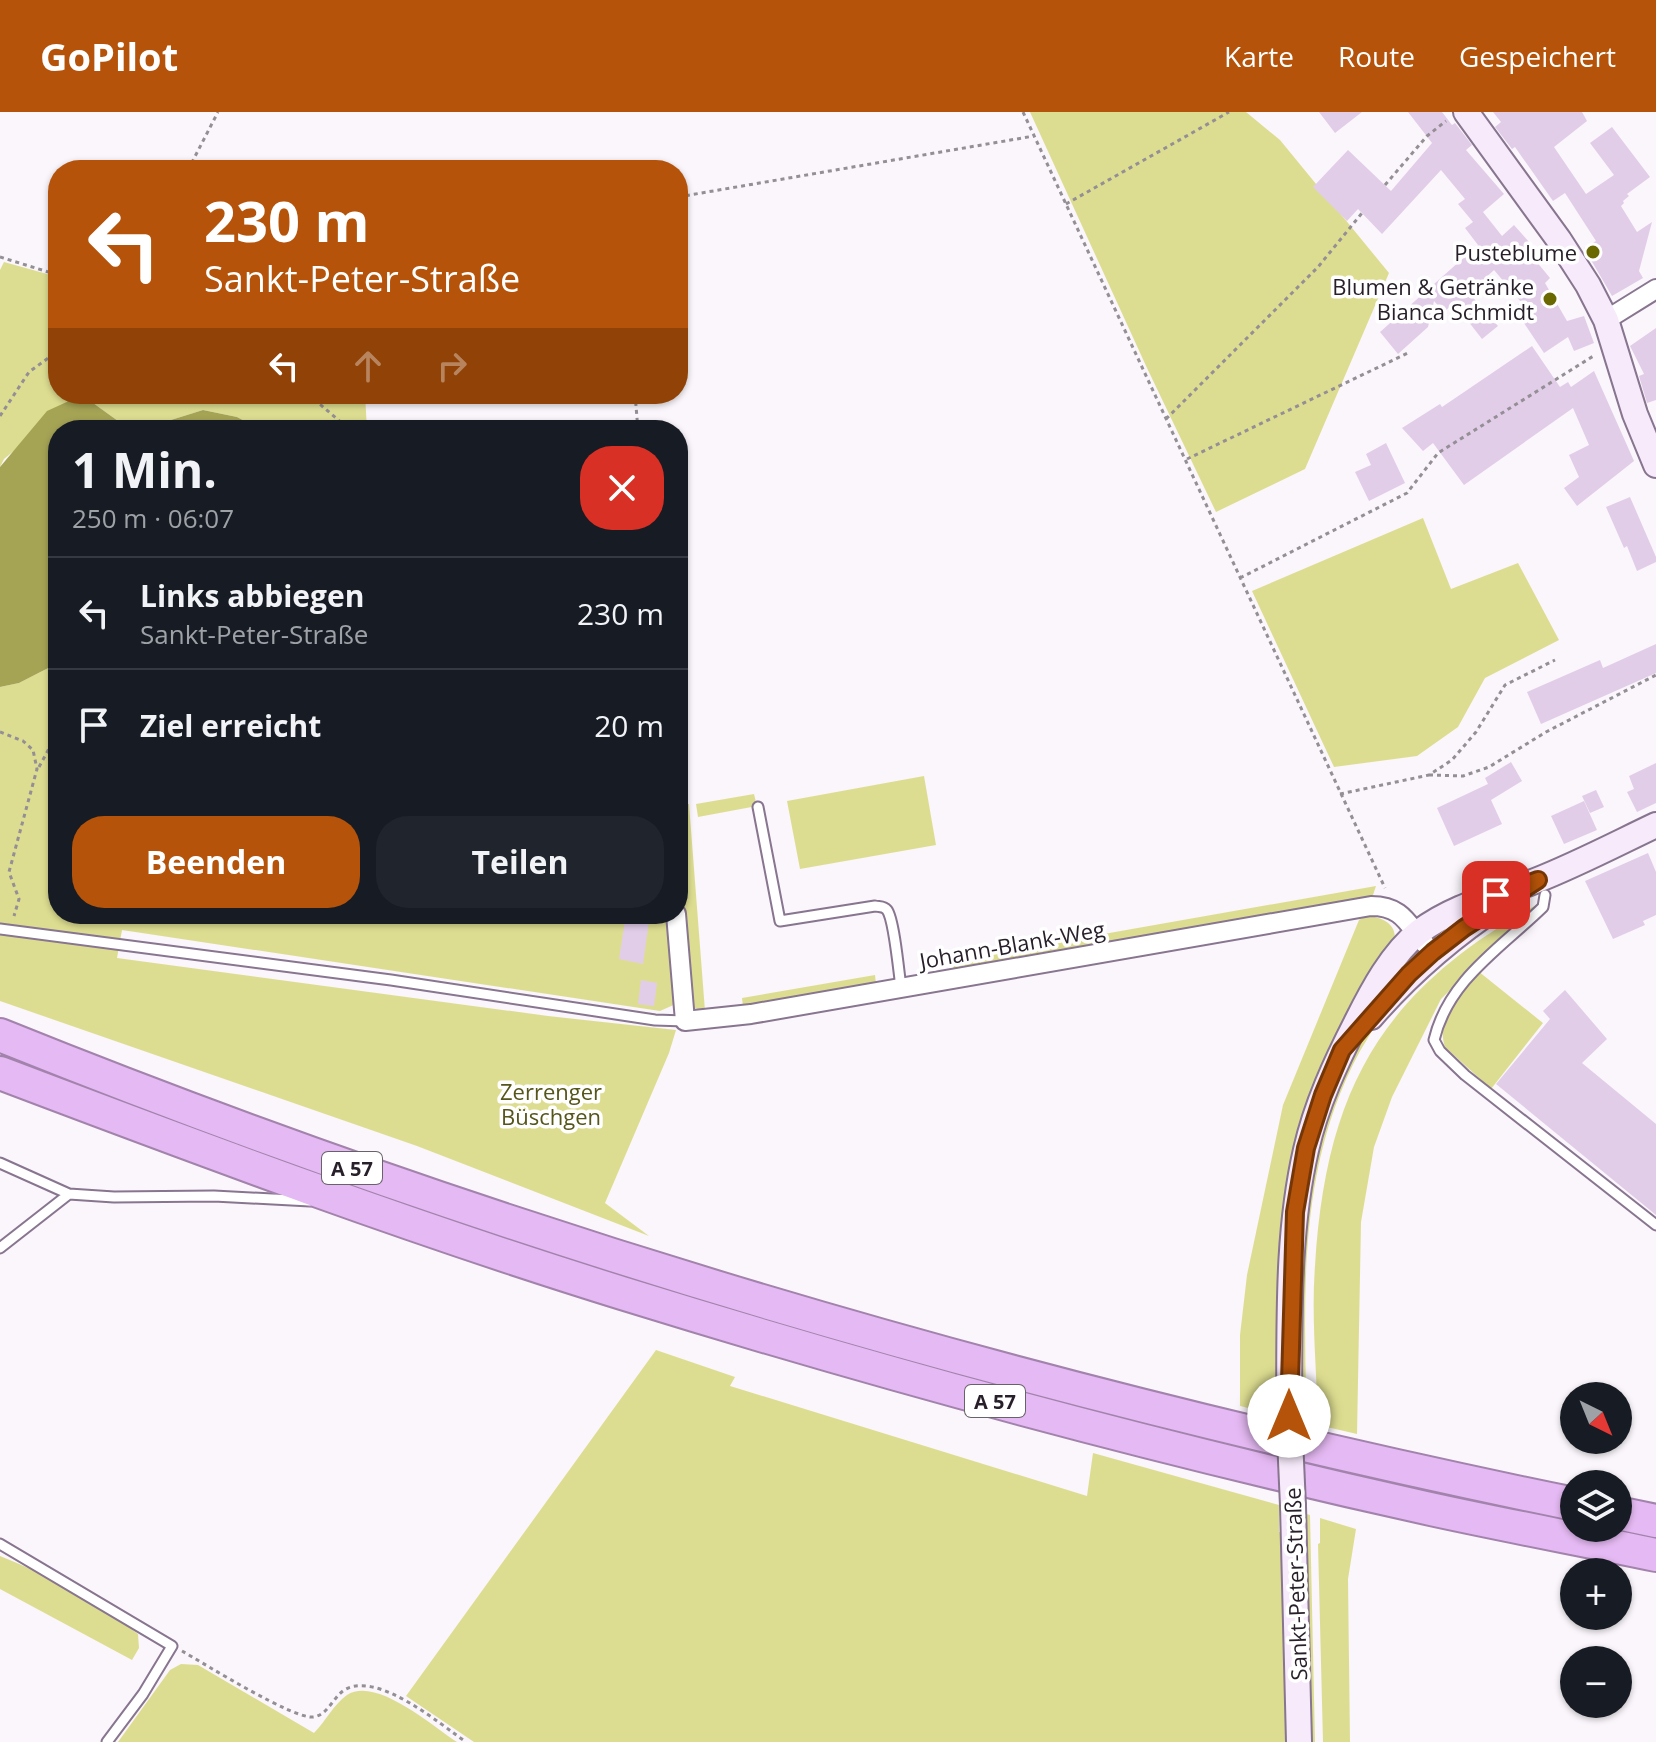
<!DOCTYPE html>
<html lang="de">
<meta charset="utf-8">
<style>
body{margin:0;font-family:"Open Sans",sans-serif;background:#20242c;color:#f1f3f6;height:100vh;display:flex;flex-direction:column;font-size:30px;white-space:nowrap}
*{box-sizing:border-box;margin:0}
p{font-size:26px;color:#9ea1a6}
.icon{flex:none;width:44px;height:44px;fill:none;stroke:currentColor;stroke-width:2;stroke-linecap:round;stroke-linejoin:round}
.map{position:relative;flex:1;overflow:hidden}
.panel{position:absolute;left:48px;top:308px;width:640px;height:504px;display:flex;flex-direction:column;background:#171b24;border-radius:32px;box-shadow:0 2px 6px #0004}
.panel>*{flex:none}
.top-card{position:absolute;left:48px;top:48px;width:640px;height:244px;border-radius:32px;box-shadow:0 2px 6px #0004;background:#b45309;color:#fff;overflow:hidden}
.needle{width:52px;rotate:137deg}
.buttons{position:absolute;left:1560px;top:1270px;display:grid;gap:16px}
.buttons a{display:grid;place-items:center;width:72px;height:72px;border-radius:50%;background:#171b24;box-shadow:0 2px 6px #0004;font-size:40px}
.pin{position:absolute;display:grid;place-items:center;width:68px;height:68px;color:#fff;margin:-34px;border-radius:16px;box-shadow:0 4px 12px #0006}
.me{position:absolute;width:88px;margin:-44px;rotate:0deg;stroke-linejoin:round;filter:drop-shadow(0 0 6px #0008)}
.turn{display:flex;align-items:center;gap:28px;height:168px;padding:0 24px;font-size:36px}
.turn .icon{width:104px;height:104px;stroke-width:2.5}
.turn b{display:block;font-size:56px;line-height:68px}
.lanes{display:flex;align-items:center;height:76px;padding:0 24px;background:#0003;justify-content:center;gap:40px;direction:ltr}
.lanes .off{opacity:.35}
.round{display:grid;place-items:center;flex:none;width:84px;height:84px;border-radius:32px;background:#20242c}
.summary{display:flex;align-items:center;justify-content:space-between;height:136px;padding:0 24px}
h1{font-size:48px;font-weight:700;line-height:60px}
.button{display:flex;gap:16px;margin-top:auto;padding:16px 24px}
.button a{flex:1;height:92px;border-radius:32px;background:#b45309;color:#fff;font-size:32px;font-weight:700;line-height:92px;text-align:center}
.button a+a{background:#20242c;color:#f1f3f6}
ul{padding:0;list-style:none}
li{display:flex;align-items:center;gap:24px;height:112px;padding:0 24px;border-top:2px solid #363941}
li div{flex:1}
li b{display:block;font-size:30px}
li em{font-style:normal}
header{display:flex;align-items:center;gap:48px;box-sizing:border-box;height:112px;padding:0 40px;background:#b45309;color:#fff}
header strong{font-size:38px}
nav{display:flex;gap:44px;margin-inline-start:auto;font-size:28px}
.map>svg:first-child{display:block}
.green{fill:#dddd91}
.water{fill:#a5a455}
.building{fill:#e2cde9}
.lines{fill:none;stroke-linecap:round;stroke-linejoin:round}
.lane-casing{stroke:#88758f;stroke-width:13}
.street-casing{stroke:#88758f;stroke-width:22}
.secondary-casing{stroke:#88758f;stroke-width:28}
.highway-casing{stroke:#a283ac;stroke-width:36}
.path{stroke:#948e95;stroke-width:3;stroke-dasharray:4 4;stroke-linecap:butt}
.lane{stroke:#fff;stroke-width:9}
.street{stroke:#fff;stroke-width:18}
.secondary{stroke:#f7eafb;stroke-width:24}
.highway{stroke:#e5b9f3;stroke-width:32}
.secondary-bridge-casing{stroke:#88758f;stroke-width:28;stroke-linecap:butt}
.secondary-bridge{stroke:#f7eafb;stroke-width:24}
.route-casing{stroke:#753606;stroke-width:20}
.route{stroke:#b45309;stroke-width:14}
.poi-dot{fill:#6a6801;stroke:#fff;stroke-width:3}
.labels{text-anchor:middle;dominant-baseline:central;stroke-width:7;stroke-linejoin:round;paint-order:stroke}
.shield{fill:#fff;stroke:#686269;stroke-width:2}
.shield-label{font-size:20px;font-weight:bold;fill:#271f29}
.poi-label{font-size:22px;fill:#271f29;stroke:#fff;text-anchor:end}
.street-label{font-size:22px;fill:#271f29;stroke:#fff}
.park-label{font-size:22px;fill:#56551a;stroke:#fff}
</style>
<header>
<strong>GoPilot</strong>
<nav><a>Karte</a><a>Route</a><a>Gespeichert</a></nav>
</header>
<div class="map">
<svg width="1656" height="1630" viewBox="0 0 1656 1630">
<rect width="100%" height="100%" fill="#faf6fb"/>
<path class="green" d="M1030 0H1246L1280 28 1389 161 1305 357 1216 400 1147 256Z
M4 150 58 165V282H316L320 286 365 282 367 318H261L237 305 203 298 139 318 118 309 82 283 4 347 0 355V158Z
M1423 406 1451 477 1518 451 1559 528 1485 566 1458 615 1417 644 1334 655 1252 479Z
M58 551V802H678V693L689 692 705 899 678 891 660 899 122 818 117 846 548 904 676 918 669 941 605 1091 649 1124 417 1034 0 889V575L19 571Z
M924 664 936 733 800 757 787 689Z
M754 682 757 694 698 705 696 692Z
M1376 774 1373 783 1367 787 952 859 956 848Z
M1538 792 1441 887 1392 985 1374 1035 1361 1110 1357 1322 1318 1313C1317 1260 1311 1206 1315 1154 1326 977 1381 879 1538 792Z
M1366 804C1381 804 1401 813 1393 833 1387 849 1373 864 1363 879 1349 900 1335 924 1324 948 1280 1047 1276 1158 1279 1266H1276L1277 1303 1240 1294V1223L1247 1163 1283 993 1359 808Z
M1478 859 1543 911 1491 977 1445 935C1435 904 1460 881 1478 859Z
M875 863 876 872 743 894 742 886Z
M1382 895C1377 912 1369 924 1360 939 1350 957 1342 976 1335 995 1302 1087 1304 1186 1306 1282H1300L1298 1185 1310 1060 1335 976 1366 918Z
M656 1238 735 1265 730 1274 1087 1384 1093 1341 1279 1393V1420L1283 1421 1288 1630H474L406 1584Z
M1303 1401 1310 1403 1315 1630H1309Z
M1320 1406 1356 1417 1348 1467 1350 1630H1323L1318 1432 1320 1431Z
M0 1444C48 1463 97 1489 138 1522L139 1536 132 1548 0 1477Z
M181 1552 198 1553 314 1621C325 1610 334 1592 347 1583 376 1564 432 1614 457 1630H118L170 1558Z"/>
<path class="water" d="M82 283 118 309 139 318 203 298 237 305 261 318H58V551L19 571 0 575V355L47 299Z"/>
<path class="building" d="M1319 0H1362L1335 21Z
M1408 0H1442L1452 13 1455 11 1472 33 1466 38 1504 82 1483 100 1502 124 1514 113 1537 139 1531 143 1550 166 1545 171 1567 209 1584 204 1594 231 1574 239 1568 225 1544 241 1514 196 1521 190 1494 158 1469 181 1498 214 1482 227 1454 191 1444 200 1434 189 1428 215 1398 242 1380 220 1478 133 1465 116 1473 110 1458 92 1465 87 1441 58 1382 122 1358 97 1347 109 1313 75 1348 38 1391 79 1432 31Z
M1493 0H1582L1587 9 1554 35 1586 82 1614 63 1590 31 1612 15 1650 65 1627 82 1629 84 1623 89 1624 91 1621 94 1637 120 1652 110 1639 159 1643 166 1612 184 1584 136 1596 129 1565 81 1553 89 1515 35 1512 37 1495 15 1501 10Z
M1656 216V288L1647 291 1639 264 1644 262 1630 234Z
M1532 234 1560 275 1568 270 1571 275 1594 259 1634 349 1577 394 1564 376 1579 365 1569 343 1589 333 1573 296 1464 373 1433 331 1423 339 1402 316 1440 292 1442 295Z
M1386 331 1405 371 1369 389 1355 360 1371 353 1366 342Z
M1630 385 1656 445V450L1637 459 1627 434 1624 436 1606 395Z
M1656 532V561L1541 612 1527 580 1600 548 1603 556Z
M1511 650 1522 669 1491 688 1502 712 1454 734 1437 696 1488 672 1485 666Z
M1656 651V691L1637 700 1627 680 1634 677 1629 664Z
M1596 678 1604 695 1590 701 1582 684Z
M1584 689 1597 718 1564 732 1551 704Z
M1648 741 1656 760V803L1643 809 1645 813 1613 827 1585 769Z
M626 802H650L643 852 619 847Z
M641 868 657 871 654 894 638 892Z
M1565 878 1607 927 1582 951 1656 1012V1103L1496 972 1550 907 1543 899Z"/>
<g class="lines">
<g class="lane-casing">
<path id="lane" d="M758 695 780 809 875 794C880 795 884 794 887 798 894 807 899 861 901 876
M1545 783 1543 795C1502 835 1448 868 1434 928L1440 939 1465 963 1656 1113
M0 817 391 868 655 908 685 909
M0 1051 69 1082 114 1085 214 1084 310 1089
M0 1136 69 1082
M0 1432 172 1534 143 1582 107 1630"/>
</g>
<g class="street-casing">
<path id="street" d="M1606 208 1656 177
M676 802 685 909 751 902 1371 794C1402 794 1407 811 1425 832"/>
</g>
<g class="secondary-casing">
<path id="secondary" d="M1466 0 1559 128 1588 173 1606 208 1635 302 1656 353
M1371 905C1410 860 1452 824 1502 791
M1289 1304C1290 1216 1286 1125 1306 1038 1316 993 1336 950 1357 909 1372 879 1392 841 1419 820 1453 794 1496 784 1535 769 1576 753 1616 732 1656 713
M1293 1394 1299 1630"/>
</g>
<g class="highway-casing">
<path id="highway" d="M0 923C508 1128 1037 1282 1574 1392
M0 961C206 1039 412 1116 622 1181 887 1263 1156 1336 1426 1396 1503 1413 1579 1427 1656 1443
M1618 1401 1656 1409"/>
</g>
<path class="path" d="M1023 0 1385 776
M188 58 218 0
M1385 73 1427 24 1446 9
M678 85 1034 24
M1066 92 1229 0
M0 145 58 163
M308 282 350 318
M635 282 638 318
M0 304 29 260 58 239
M1166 307 1318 155 1362 101
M1187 347 1410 240
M1240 466 1407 381 1438 341 1595 243
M0 620 23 629 33 638 37 657 9 760 19 787 14 804
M39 655 58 620
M1429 663 1463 664 1489 655 1546 620 1656 563
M1340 682 1429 663 1452 648 1476 620 1505 573 1555 548
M182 1539C205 1552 294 1608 314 1605 329 1602 334 1583 346 1577 379 1560 440 1612 466 1630"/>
<use href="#lane" class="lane"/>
<use href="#street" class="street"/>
<use href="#secondary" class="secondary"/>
<use href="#highway" class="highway"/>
<g class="secondary-bridge-casing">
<path id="secondary-bridge" d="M1289 1304 1293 1394"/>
</g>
<use href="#secondary-bridge" class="secondary-bridge"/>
</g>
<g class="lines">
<g class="route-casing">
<path id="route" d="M1289 1304 1295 1100 1306 1036 1323 983 1342 938 1409 862 1433 840 1464 816 1538 768 1496 783"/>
</g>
<use href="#route" class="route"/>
</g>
<g class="poi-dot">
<circle cx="1593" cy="140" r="8"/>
<circle cx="1550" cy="187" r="8"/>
</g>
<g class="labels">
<g class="shield">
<rect x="322" y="1040" width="60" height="32" rx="6"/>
<rect x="965" y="1273" width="60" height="32" rx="6"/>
</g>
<g class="shield-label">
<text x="352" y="1056">A 57</text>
<text x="995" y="1289">A 57</text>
</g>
<g class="poi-label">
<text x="1577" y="140">Pusteblume</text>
<text x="1534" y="174">Blumen &amp; Getränke<tspan x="1534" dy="25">Bianca Schmidt</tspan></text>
</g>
<g class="street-label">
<text transform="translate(1012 832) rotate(-10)">Johann-Blank-Weg</text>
<text transform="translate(1295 1472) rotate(-92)">Sankt-Peter-Straße</text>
</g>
<g class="park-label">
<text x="551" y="979">Zerrenger<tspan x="551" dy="25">Büschgen</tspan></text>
</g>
</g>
</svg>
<div class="buttons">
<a><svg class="needle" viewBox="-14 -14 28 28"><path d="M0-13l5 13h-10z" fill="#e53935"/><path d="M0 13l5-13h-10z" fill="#9ea1a6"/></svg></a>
<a><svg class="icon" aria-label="layers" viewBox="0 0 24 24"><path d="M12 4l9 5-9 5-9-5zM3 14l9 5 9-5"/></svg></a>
<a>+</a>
<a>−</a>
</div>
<div class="pin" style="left:1496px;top:783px;background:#d93025"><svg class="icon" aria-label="arrive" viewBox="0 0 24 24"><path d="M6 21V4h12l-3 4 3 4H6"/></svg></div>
<svg class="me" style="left:1289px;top:1304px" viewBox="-20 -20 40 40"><circle r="19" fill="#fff"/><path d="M0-13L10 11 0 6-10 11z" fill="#b45309"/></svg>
<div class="top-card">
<div class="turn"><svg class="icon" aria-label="left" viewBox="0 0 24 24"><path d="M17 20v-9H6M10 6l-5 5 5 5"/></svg><div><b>230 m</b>Sankt-Peter-Straße</div></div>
<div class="lanes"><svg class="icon" aria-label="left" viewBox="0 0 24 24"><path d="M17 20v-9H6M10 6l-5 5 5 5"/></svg><svg class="icon off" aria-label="ahead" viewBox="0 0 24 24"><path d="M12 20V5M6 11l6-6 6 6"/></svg><svg class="icon off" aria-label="right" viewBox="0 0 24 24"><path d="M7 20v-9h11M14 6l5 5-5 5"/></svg></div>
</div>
<section class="panel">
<div class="summary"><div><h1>1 Min.</h1><p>250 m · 06:07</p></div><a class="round" style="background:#d93025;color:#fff"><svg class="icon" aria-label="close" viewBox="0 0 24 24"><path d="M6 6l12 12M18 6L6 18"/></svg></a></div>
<ul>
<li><svg class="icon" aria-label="left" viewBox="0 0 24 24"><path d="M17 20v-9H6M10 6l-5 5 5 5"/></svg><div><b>Links abbiegen</b><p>Sankt-Peter-Straße</p></div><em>230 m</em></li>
<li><svg class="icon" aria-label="arrive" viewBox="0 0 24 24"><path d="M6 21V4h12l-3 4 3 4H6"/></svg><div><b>Ziel erreicht</b></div><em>20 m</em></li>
</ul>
<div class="button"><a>Beenden</a><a>Teilen</a></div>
</section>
</div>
